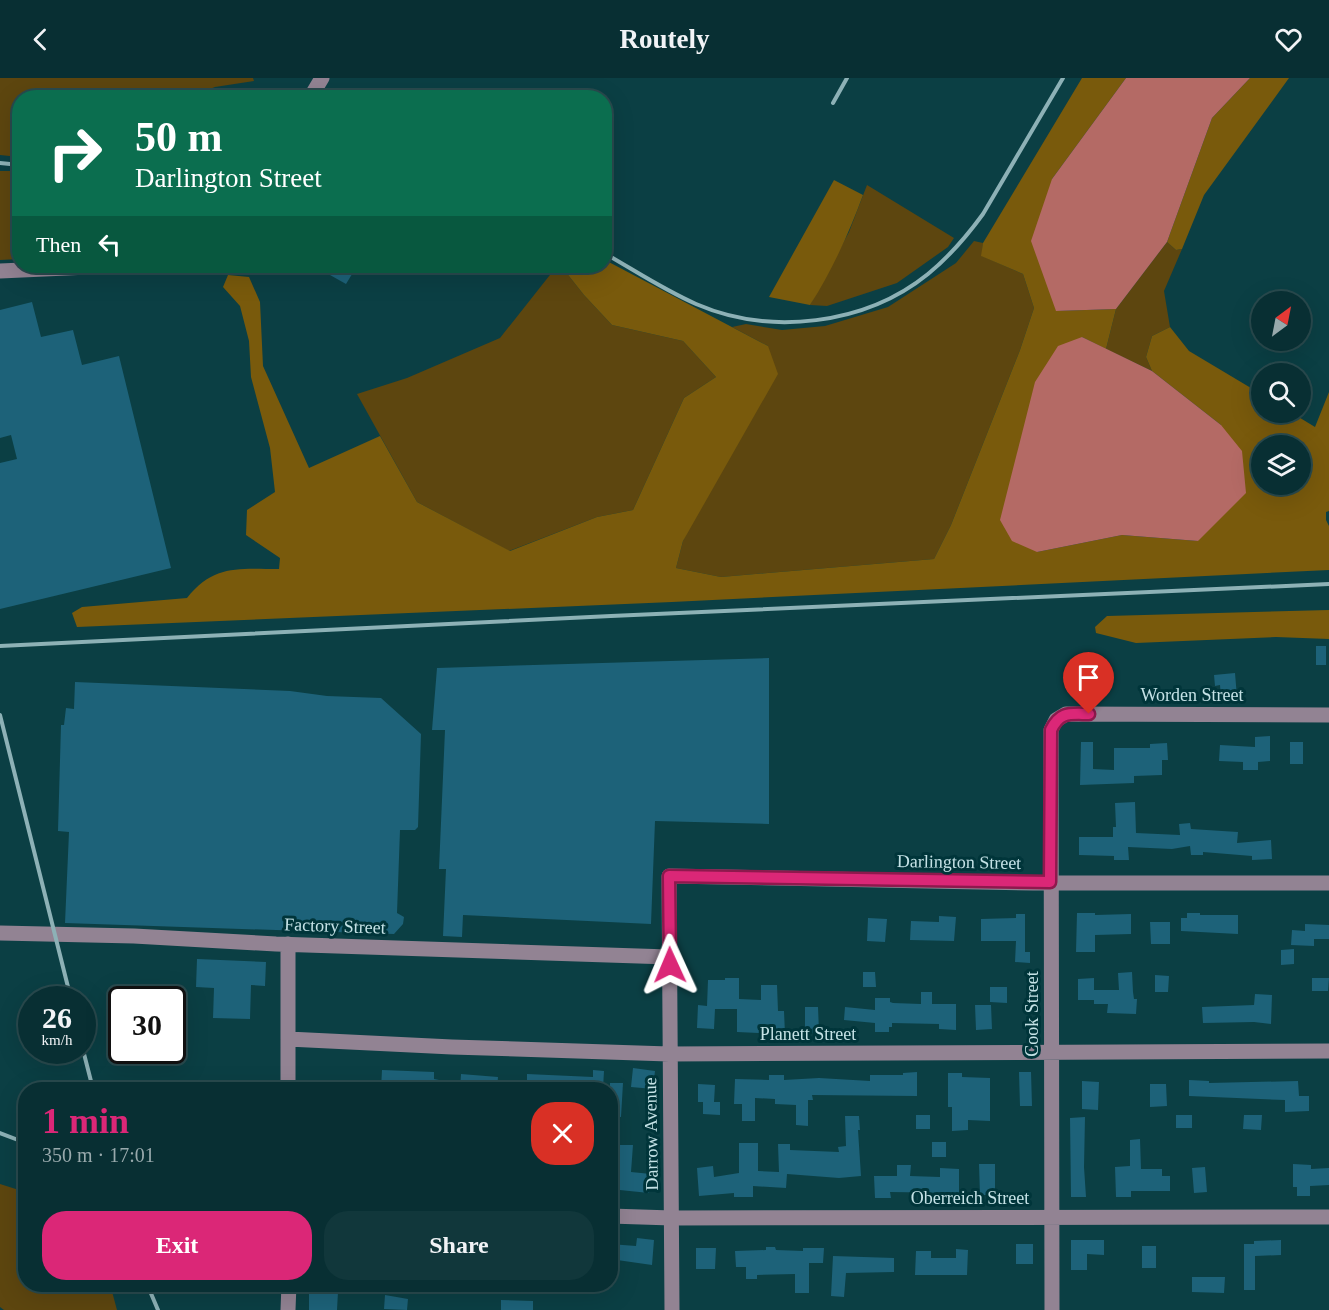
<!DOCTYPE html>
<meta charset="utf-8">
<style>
body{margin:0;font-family:"Times New Roman",serif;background:#11373b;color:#f1f3f6;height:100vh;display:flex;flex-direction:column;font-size:22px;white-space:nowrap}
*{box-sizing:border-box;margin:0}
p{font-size:20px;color:#98a9ac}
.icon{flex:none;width:33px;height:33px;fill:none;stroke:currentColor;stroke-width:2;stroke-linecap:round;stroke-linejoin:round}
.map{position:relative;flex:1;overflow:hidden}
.drawer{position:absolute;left:18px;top:1004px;width:600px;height:210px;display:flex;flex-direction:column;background:#082f33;border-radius:24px;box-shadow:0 6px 24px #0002,0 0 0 2px #294a4e}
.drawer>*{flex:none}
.guide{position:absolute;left:12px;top:12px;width:600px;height:183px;border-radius:24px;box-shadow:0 6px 24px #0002,0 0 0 2px #294a4e;background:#0b6e4f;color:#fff;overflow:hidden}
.needle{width:39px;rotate:32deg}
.buttons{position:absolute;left:1251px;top:213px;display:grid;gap:12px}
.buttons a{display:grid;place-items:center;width:60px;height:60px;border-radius:50%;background:#082f33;box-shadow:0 6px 24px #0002,0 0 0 2px #294a4e;font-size:30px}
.speed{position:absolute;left:18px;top:908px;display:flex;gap:12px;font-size:30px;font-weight:700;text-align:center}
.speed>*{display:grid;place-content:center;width:78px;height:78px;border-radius:50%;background:#082f33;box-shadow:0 6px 24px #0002,0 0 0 2px #294a4e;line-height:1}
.speed small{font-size:15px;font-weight:400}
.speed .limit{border:3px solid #111;border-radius:9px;background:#fff;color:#111}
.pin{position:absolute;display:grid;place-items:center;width:51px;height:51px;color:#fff;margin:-62px -26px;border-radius:50% 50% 50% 0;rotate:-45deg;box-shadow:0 0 6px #0007}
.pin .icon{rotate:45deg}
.me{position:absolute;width:66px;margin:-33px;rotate:359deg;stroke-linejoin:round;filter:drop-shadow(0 0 4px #0008)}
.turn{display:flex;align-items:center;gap:21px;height:126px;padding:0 24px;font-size:27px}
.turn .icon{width:78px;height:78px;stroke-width:2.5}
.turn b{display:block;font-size:42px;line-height:51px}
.then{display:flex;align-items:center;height:57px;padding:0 24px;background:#0003;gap:12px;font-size:22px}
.round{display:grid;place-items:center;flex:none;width:63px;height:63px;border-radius:24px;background:#11373b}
.headline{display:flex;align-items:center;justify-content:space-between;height:102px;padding:0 24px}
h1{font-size:36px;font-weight:600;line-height:45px;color:#db2777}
.cta{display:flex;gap:12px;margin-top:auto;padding:12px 24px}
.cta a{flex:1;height:69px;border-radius:24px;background:#db2777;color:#fff;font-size:24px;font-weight:600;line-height:69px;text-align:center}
.cta a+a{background:#11373b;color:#f1f3f6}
header{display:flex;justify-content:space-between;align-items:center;height:78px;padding:0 24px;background:#082f33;font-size:27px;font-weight:600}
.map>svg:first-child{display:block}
.green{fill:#5d460f}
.forest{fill:#795a0c;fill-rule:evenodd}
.water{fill:#b46a65}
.building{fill:#1d6279}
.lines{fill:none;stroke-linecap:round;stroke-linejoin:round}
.minor{stroke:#928393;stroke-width:15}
.rail{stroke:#8db1b6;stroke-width:4}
.route-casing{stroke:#8e194d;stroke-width:15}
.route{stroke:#db2777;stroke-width:10}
.labels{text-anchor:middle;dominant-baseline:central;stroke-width:6;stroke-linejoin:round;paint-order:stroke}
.street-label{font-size:18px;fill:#c4e2e6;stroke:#00353a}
</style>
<header><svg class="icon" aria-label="back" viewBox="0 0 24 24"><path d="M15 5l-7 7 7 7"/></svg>Routely<svg class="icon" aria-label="heart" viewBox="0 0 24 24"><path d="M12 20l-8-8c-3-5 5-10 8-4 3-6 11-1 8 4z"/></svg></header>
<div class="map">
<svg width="1329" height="1232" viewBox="0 0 1329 1232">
<rect width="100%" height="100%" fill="#0b3f44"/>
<path class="green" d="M0 0H253L254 3 215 9 190 19 20 20 19 79 0 77Z
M0 93H19V181L0 182Z
M867 107 954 160 948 169 897 205 827 228 810 227 849 154Z
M974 163 983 165 982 178 1023 196 1034 230 1020 272 951 447 934 481 721 499 676 490 683 463 768 268 732 249 746 246 782 252 825 248 888 229 956 185Z
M1167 164 1176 172 1182 171 1164 213 1170 249 1152 258 1146 279 1152 293 1106 271 1116 231Z
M557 188H561L584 217 612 247 683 263 716 299 684 320 633 432 597 439 509 473 417 424 357 316 407 300 500 260Z
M25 1097 26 1206H110L117 1232H4L0 1229V1106L19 1112Z"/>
<path class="forest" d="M1082 0H1126L1052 101 1056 233 1116 231 1106 271 1082 259 1037 474 1122 457 1198 463 1221 347 1152 293 1146 279 1152 258 1170 249 1189 273 1261 316 1262 334 1292 335 1315 349 1329 314V433L1326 434V442L1329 448V492L672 524 77 549 72 535 82 529 187 520C214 486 239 491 279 491L280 480 246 457 247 432 275 414 270 370 251 299 249 263 240 228 223 209 228 197 249 199 260 224 263 288 309 390 380 358 417 424 510 473 597 439 633 432 684 320 716 299 683 263 612 247 584 217 561 188H604L605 182 768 268 778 296 683 463 676 490 721 499 934 481 951 447 1020 272 1034 230 1023 196 981 178 983 165ZM1262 368H1300V406H1262Z
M1250 0H1289L1204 117 1182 171 1176 172 1167 164 1212 40Z
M834 102 863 117C849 155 832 193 810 227L769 219Z
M1329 532V561L1276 559 1136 565 1096 555 1095 549 1107 538Z"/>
<path class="water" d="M1126 0H1250L1212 40 1167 164 1116 231 1056 233 1031 163 1052 101Z
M1082 259 1152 293 1221 347 1242 373 1246 415 1198 463 1122 457 1037 474 1012 463 1000 442 1035 304 1058 268Z"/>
<path class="building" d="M314 188H357L346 206Z
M32 224 41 259 73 252 82 287 119 278 171 490 0 531V385L17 381 11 357 0 360V232Z
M1316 568H1326V587H1316Z
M769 580V746L655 743 651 846 463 837 462 859 443 858 446 791H439L445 652H432L437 590Z
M1235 595 1237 619 1221 620 1220 607 1215 608 1214 597Z
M75 604 290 613 327 618 381 620 421 656 418 749 415 752H400L397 835 404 839 403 846 394 856 65 845 69 754 58 753 61 647H64L66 630 74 631Z
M1270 658V683L1258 684V692H1243V684L1219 683 1220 667 1255 669V659Z
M1081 664H1093V691L1114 692V670H1150V666L1167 665 1168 682H1162V697L1134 698V705L1080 707Z
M1290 664H1303V686H1290Z
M1135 724 1136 755 1180 757 1179 746 1190 745 1191 751 1238 754 1237 765 1271 762 1272 781 1252 782V778L1203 774V777H1191L1190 768 1172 771 1128 769 1129 782H1114V778L1079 777V759H1113V749H1116L1115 725Z
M1077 835H1095V837L1131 836V856L1095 857V874H1076Z
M1187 835H1200V837H1238V856L1181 853V840H1187Z
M1016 836H1025V874H1030V885L1015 884 1016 863H981V841L1016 840Z
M939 838 956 839 954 863 910 862 911 843 939 844Z
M868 840 887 841 885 864 867 863Z
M1150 844H1170V866H1151Z
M1305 846 1329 847V861H1314V868L1291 867 1292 852 1305 853Z
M1294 871V886L1281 887V872Z
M197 881 266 884 265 908 251 907 250 941 213 940 214 910 196 909Z
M863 894H875L876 909H863Z
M1132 894 1133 914 1134 921H1137L1136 936 1107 935 1108 926H1094V922H1078V901L1094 900V912H1119L1118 895Z
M1155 897 1169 898 1168 914H1155Z
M725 900H739V921L761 922V907H777L778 933H784L785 956 737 954V931H715L714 951 697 950 698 927 707 928 708 902H725Z
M1312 900H1329L1328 913H1312Z
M990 909H1007V925L990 924Z
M921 914H932V926H956V952L939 951V946L892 945V949H889V954H875V945L844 942 845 929 875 932V920H890V924L893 925 921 926Z
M1255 916 1272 917 1271 946 1254 944 1203 945 1202 929 1254 927Z
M975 927H991L992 951 976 952Z
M805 929H818L819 954 805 955Z
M633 990 655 993 653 1011 631 1009Z
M382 992 434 994V1001L460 1006V1011H381Z
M593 992 604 993 603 1011H527V996L593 999Z
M917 994V1018L812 1017 813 1022H808V1048L796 1047V1027L775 1026V1021L755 1020V1043H742V1026H734L735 1001 769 1002V997H784V1002L819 1000 870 1003V997H903V995Z
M1019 994H1031L1032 1028H1020Z
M948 995H962V999L990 1000V1043L968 1042V1052L952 1053V1029H948Z
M461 996 498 999 497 1011H460Z
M1189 1002 1209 1003V1005L1298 1003 1299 1018H1309V1033L1285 1034V1022L1189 1018Z
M1082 1003 1099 1004 1098 1032 1082 1031Z
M610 1005H623L621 1039 610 1038Z
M698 1006 715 1007 714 1024H720V1037L703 1036V1024H698Z
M1150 1006H1166L1167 1028 1150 1029Z
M916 1037H930V1051H916Z
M1176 1037H1192V1050H1176Z
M1244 1037H1262L1261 1052 1243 1051Z
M845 1038H859L860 1052H858L861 1098 839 1100 787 1096 786 1110 753 1108V1119H734V1115L699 1118 697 1090 713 1088 714 1099 739 1095V1065H758V1093L779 1094 778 1066H790V1072L839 1074 838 1069 846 1068Z
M1085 1039 1084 1089 1086 1119H1071L1070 1040Z
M1140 1061 1141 1091H1162V1098H1170V1113H1131V1119H1116L1115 1089 1130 1088V1062Z
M932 1064H946V1079H932Z
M620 1067H633L631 1094 651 1096 649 1115 610 1111V1090L618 1091Z
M979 1086H995V1117H980Z
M1293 1086 1311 1087V1091L1329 1090V1107L1310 1108V1118H1297V1109H1293Z
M897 1087H911L910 1098 940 1099V1090L959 1091V1115L890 1114 891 1120H875L874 1098H897Z
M1205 1089 1207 1114 1194 1115 1192 1090Z
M637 1160 654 1162 652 1187 610 1181V1166L636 1168Z
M1071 1162H1104V1177L1087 1176V1192H1071Z
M1281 1162V1177L1255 1178V1212H1244V1166H1254V1163Z
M1016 1166H1033V1186H1016Z
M1142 1168H1156V1190H1142Z
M766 1169H775L776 1172 803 1173V1170H824L823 1185H809V1215H795V1196L757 1197V1201H746V1189H736L735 1173 766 1172Z
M696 1170H716L715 1191H696Z
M956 1171 968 1172 967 1197H915L916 1173H931V1180H956Z
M833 1178 894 1180V1194L846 1195 844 1219 831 1218Z
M1192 1199H1225L1224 1215 1192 1214Z
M309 1214H338L337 1232H309Z
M385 1217 408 1221 407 1232 384 1231Z
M501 1222 533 1223V1232H501Z"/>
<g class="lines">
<path class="minor" d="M310 20 322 0
M0 193 111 188
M0 855 134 858 276 866 669 879
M288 961 452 969 669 976 1329 973
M288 1011V866
M610 1138 672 1140 1329 1139
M288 1232 289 1206
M672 1232 669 798 1033 805H1329
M1052 1232 1051 652 1056 642 1066 636 1329 637"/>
<path class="rail" d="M221 20C252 11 287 12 318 20
M833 25 847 0
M0 85 20 87
M604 175C634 192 664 212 696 226 770 258 865 247 928 196 950 178 967 158 983 136L1063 0
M0 568 611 538 1329 506
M0 637 71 921
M82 968 93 1011
M0 1055 26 1065
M147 1206 158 1232"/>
</g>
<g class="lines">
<g class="route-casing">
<path id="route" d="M670 887 669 798 1050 804 1051 652C1060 633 1070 636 1089 636"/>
</g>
<use href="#route" class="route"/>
</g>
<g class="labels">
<g class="street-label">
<text x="1192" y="617">Worden Street</text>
<text transform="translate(959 784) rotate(1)">Darlington Street</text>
<text transform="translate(335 848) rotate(2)">Factory Street</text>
<text transform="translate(1032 936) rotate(-90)">Cook Street</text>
<text x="808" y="956">Planett Street</text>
<text transform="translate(651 1056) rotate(-91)">Darrow Avenue</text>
<text x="970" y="1120">Oberreich Street</text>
</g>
</g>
</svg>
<div class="buttons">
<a><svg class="needle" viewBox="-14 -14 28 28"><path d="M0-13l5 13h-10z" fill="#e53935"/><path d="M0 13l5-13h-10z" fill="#98a9ac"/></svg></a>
<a><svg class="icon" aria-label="search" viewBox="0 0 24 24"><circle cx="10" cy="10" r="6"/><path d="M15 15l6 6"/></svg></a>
<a><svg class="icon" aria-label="layers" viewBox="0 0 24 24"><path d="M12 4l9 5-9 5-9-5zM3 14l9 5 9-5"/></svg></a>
</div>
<div class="speed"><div>26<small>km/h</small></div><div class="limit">30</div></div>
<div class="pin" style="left:1089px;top:636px;background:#d93025"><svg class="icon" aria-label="arrive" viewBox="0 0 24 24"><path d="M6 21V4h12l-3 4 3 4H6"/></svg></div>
<svg class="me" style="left:670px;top:887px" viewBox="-20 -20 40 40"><path d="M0-17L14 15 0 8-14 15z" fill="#db2777" stroke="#fff" stroke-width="4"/></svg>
<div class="guide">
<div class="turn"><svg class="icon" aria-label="right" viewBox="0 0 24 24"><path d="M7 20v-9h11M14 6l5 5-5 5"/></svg><div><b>50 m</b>Darlington Street</div></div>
<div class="then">Then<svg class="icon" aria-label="left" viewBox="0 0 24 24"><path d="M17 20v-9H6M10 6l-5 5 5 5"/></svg></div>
</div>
<section class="drawer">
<div class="headline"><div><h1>1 min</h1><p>350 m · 17:01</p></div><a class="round" style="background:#d93025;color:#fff"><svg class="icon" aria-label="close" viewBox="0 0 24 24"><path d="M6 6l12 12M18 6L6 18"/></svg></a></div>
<div class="cta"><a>Exit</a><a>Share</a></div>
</section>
</div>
